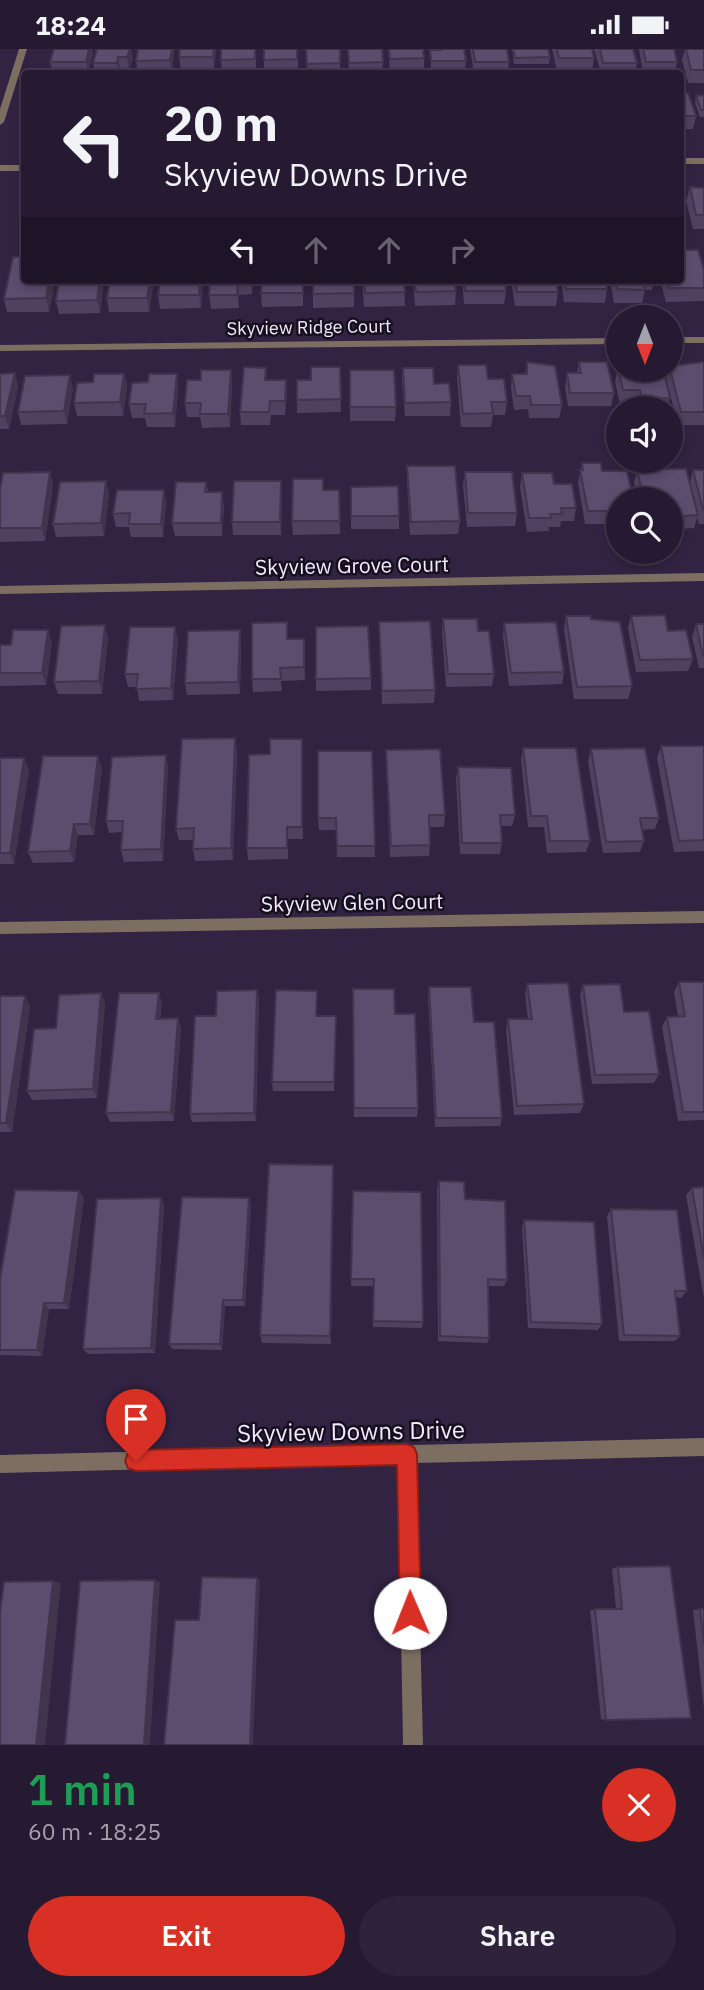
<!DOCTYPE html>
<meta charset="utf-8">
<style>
body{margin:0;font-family:"IBM Plex Sans",sans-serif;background:#2e233a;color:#f1f3f6;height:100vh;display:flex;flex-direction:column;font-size:26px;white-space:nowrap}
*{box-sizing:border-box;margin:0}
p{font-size:23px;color:#a4a1ac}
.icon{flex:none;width:38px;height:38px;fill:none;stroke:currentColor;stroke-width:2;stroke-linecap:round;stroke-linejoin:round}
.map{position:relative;height:1696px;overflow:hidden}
.sheet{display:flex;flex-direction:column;background:#261a32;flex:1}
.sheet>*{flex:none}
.banner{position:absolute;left:21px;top:21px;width:663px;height:214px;border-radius:7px;box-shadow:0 4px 10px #0003,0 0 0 2px #42384d;background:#261a32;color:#f1f3f6;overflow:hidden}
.needle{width:46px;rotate:180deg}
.tools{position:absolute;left:606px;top:256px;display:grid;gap:14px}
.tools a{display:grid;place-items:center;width:77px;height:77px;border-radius:50%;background:#261a32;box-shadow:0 4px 10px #0003,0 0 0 2px #42384d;font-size:35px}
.pin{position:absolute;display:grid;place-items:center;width:60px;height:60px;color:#fff;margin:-72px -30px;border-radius:50% 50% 50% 0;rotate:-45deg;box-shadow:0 0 7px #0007}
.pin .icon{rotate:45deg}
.me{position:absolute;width:77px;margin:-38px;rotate:359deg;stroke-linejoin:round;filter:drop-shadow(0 0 5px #0008)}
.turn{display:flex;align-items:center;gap:24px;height:147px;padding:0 28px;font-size:32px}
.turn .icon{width:91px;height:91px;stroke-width:2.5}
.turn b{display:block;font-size:49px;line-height:60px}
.lanes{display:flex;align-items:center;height:66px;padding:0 28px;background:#0003;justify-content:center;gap:35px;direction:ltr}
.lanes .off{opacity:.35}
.round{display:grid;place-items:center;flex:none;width:74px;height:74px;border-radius:37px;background:#2e233a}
.overview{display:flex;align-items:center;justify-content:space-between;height:119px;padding:0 28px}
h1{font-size:42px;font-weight:600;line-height:52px;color:#1e9e55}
.primary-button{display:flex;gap:14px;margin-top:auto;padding:14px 28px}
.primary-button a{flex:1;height:80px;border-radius:42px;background:#d93025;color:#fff;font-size:28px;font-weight:600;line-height:80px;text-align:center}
.primary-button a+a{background:#2e233a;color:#f1f3f6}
.status{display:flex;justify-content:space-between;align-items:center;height:49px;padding:0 35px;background:#261a32;direction:ltr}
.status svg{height:19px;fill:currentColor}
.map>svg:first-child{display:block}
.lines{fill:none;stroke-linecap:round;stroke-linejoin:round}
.minor{fill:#7c6f62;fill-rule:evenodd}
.wall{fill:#4f415f}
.shaded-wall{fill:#40354d}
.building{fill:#5c4c6e;stroke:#40354d;stroke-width:2}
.route{fill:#d93025;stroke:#8d1f18;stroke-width:2}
.labels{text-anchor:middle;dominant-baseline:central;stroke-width:5;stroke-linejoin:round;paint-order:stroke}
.far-street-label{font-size:18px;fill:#f2eafe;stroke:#16101e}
.street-label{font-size:21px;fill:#f2eafe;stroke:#16101e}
.near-street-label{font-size:24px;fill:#f2eafe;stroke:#16101e}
</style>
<div class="status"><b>18:24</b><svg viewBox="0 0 49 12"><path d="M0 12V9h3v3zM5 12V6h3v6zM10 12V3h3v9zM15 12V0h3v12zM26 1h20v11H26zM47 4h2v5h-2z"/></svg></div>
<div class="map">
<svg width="704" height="1696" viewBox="0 0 704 1696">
<rect width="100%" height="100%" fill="#322342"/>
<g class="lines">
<path class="minor" d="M19 0H27L4 73 0 76V60Z
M681 109H704V115H681Z
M0 116H24V122H0Z
M670 288H704V294H670Z
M618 289V295L0 302V296Z
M704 524V532L0 545V537Z
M704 862V874L0 885V873Z
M704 1389V1407L416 1414 423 1696H403L398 1414 0 1424V1406Z"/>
</g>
<path class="wall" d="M97 0 133 9 129 21H120L119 24H95L93 14Z
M138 0H174L172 24H138L136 12Z
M180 0H216L214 21H181L179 8Z
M256 0V23L222 24 221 11Z
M264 0H298V24H264Z
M306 0 340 14V24H307Z
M348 0 383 13 382 24H349Z
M388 0H423L424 9V23H390Z
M440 0H464L466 12 465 19H431L430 1H440Z
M470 0H507L509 13 508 24H474Z
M512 0H548L550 8 549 15H514Z
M552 0H592L594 9 592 22H557Z
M594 0H633L637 14 635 24H601Z
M639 0H674L677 13 675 24H643Z
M685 0H704V34H688L682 11Z
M93 4 88 24H53L50 13Z
M681 44 696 67 693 80H681Z
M704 46V68H700L695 54 696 47Z
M690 138 704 139V180H693L686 152Z
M704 221V252L666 253 660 231H681Z
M24 231H55L49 263H7L4 250Z
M59 231H102L103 238 100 264 59 265 56 252Z
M110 231H154L149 263H109L107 249Z
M203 231 201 259 160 260 158 246Z
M210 231H253L252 245 239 246V259L211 260 209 246Z
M303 231V257L262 258 261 244Z
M313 231 354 244V258L313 259Z
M362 231H404L405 257 364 258Z
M413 231H454L456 242 455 256 415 257Z
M462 231H505L506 242 504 255H464Z
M511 231H556L558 243 556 257H515Z
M561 231H606L607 240 605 254 564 253Z
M610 231H654L652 241H645L642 254H614Z
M527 313 562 356 559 369H529L528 360 514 361 511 339 512 325H525Z
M579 313 614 344 611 357H568L565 338 567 324H577Z
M704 313V376H678L666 330 668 320Z
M458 316 488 330 507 353 505 366H493L491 378H461L457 329Z
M340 318 341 363 297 364V331H311Z
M403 319 434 335 451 353 450 367H405L402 332Z
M618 320 670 349 667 359H638L637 354 620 355 615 332Z
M231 321 232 335 230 378 202 379 200 368H187L185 354 201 331Z
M350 321 396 358 395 372H350Z
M15 324 18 338 9 380H0V325Z
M124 325 127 338 123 367H77L74 354 93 333Z
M267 331H286L287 345 285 366H271L270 376H241L240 363Z
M178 338 175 378H147L145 369H132L129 355Z
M73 339 67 375 21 376 18 363Z
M639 412 690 433 693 421H704V475H699L697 469 694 479 681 480 680 484H670V450H638L634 434Z
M582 414 602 422 618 450V475H585L578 434Z
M407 417 460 472 458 485 410 486 407 430Z
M50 423 53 436 45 492 0 493V440Z
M465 423 517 464 515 477 467 478 463 436Z
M522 424 554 435 576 459 574 472H561L560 478H549V482L527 483 520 438Z
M106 432 109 445 104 487 56 488 53 475Z
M206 433 208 443 224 456 222 487H175L172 474Z
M351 438 399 467V480H351Z
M164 441 166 454 163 488H131L129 478H116L113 465Z
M324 441H339L340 485 293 486 292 472Z
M282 445 281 486H233L232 473Z
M566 567 591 570 632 637 628 650H574L564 580Z
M631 567 668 582 693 610 688 622 636 623 628 579Z
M443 570 478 582 494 625 492 637 446 638 442 583Z
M379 573 435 641 434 654 382 655Z
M504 574 564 623 562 635 509 637 503 587Z
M696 575H704V619H699L692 588Z
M316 578 371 629V641L316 642Z
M108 589 102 645H58L54 633Z
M288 590H304L305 631 281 632 282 642 253 643 252 630Z
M178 591 173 651 139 652 137 638H128L125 625Z
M52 594 46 636 0 637V596Z
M241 594 240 645 187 646 185 634Z
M661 697H704V802L674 803 657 709Z
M523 699 590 792 586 803 547 804 544 778H528L521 711Z
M591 700 659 769 655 780 642 781 644 792 640 803 603 804 588 712Z
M237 701 233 811 195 812 193 800V791H179L176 780Z
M386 701 445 766 444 778H429L430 796 429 807 390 808 386 713Z
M302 702 303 790H288V810L248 811 247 799 270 705Z
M372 702 375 808H337L336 781H319L318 769Z
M166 706 168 718 163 812 124 813 121 801 122 783 109 784 106 772Z
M0 709 29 721 14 815H0Z
M458 718 515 766 512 777H501L502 794 500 805H460L456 730Z
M102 719 94 786H78L74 813 33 814 28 803Z
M679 933H704V1071L678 1072 662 978 667 968 678 967 674 943Z
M527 935 584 1055 580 1064 514 1066 506 980 508 970H528L525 945Z
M583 936 624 963 659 1025 654 1034 592 1035 580 946Z
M429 938 474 973 502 1069 500 1077 435 1078 428 948Z
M353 940 395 965 418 1059 417 1068H354Z
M257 941 259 951 256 1072 192 1073 190 1065 216 967Z
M101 944 105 954 97 1049 32 1051 27 1042 56 979Z
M0 947 30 957 12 1083H0Z
M317 952V967H336L334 1042H273L272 1033Z
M162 954 160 970 181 979 174 1072 110 1073 106 1064Z
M333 1116 331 1295 262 1294 260 1286Z
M439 1132 465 1150 507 1231 504 1237H488L489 1289 487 1294 438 1292 437 1140Z
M704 1138V1250L686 1146 692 1139Z
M79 1142 84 1149 69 1260H49L42 1307 0 1306V1230Z
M353 1142 423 1273 422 1279 373 1278V1237H351Z
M161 1149 164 1157 155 1304 88 1305 83 1300Z
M251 1157 245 1257H225L222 1301 172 1300 169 1295Z
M611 1160 687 1242 681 1249 676 1248 680 1287 675 1292H619L607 1167Z
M524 1171 602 1275 598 1281 528 1279 522 1179Z
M670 1517 606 1671 601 1670 590 1561 616 1560 612 1520 618 1518Z
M700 1560H704V1660L693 1561Z"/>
<path class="shaded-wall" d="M89 0H92L93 4 88 24 86 13Z
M130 0H131L133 9 129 21 127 8Z
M172 0H174V3L172 24 170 11Z
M214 0H216L214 21 213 8Z
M118 8 120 21 119 24H118L117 14Z
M49 231H55L49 263 46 249Z
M100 231H102L103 238 100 264 97 251Z
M150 231H154L149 263 147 249Z
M200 231H203L201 259 199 246Z
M238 232 239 246V259L237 246Z
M231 321 232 335 230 378 228 365Z
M15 324 18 338 9 380 5 367Z
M124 325 127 338 123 367 120 353Z
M177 325 178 338 175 378 173 364Z
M70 326 73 339 67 375 64 362Z
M286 331 287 345 285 366V352Z
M50 423 53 436 45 492 42 479Z
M106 432 109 445 104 487 101 474Z
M281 432 282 445 281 486 280 473Z
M164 441 166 454 163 488 161 475Z
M222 443 224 456 222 487 221 474Z
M105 576 108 589 102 645 99 632Z
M175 578 178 591 173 651 171 639Z
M48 581 52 594 46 636 42 624Z
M240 581 241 594 240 645 238 633Z
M235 689 237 701 233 811 231 799Z
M166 706 168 718 163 812 161 800Z
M98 707 102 719 94 786 90 775Z
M24 709 29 721 14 815 10 804Z
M74 775 78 786 74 813 70 802Z
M257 941 259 951 256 1072 254 1064Z
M101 944 105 954 97 1049 93 1040Z
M159 944 162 954 159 979 156 970Z
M25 947 30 957 12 1083 6 1074Z
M178 969 181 979 174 1072 171 1063Z
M333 1116 334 1127 331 1295 330 1287Z
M79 1142 84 1149 69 1260 64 1254Z
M161 1149 164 1157 155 1304 151 1299Z
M249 1149 251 1157 245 1257 243 1251Z
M223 1251 225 1257 222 1301 220 1295Z
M44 1254 49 1260 42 1307 37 1301Z
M257 1529 260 1531 253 1696H250Z
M155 1531 160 1533 150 1696H144Z
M53 1532 61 1534 45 1696H36Z"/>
<path class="building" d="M54 0H89L86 13H50Z
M97 0H130L127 8H118L117 14H93Z
M138 0H172L170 11 136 12Z
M180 0H214L213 8H179Z
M221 0H255V10L221 11Z
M264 0H297V10L264 11Z
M306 0H340V14L307 15Z
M348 0H382L383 13 349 14Z
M389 0H423L424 9 390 10Z
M441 0H464L466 12H431L430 1H441Z
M473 0H507L509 13H475Z
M513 0H548L550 8 515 9Z
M557 0H592L594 9H559Z
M600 0H633L637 14H603Z
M643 0H674L677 13H646Z
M686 0H704V21H691Z
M681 44H688L696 67H681Z
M704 46V61H701L696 47Z
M690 138 704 139V166H696Z
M681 201H698L704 221V239H669L666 231H681Z
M13 208H24V231H49L46 249 4 250Z
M59 231H100L97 251 56 252Z
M110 231H150L147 249H107Z
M160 231H200L199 246H158Z
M210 231H252L238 232 237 246H209Z
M262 231H303V244H261Z
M313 231H354V244L313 245Z
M364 231H404L405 243 365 244Z
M414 231H454L456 242 416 243Z
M464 231H505L506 242H465Z
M515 231H556L558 243H517Z
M565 231H606L607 240H566Z
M615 231H643L645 241 617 240Z
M527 313 555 317 562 356H531L530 347H516L512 325H527Z
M579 313H607L614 344H570L567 324H581Z
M704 313V363H681L670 320V317Z
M458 316H486L488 330H504L507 353H491L493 364 463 365Z
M244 318 266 319 265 331H286L285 352H270L269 363H240Z
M311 318H340L341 350 297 351V331H311Z
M403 319H433L434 335 449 334 451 353 405 354Z
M618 320H663L670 349 642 350 640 341H623Z
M201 321H231L228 365H200L201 354H185L187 331H201Z
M350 321H394L396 358H350Z
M15 324 5 367H0V325Z
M94 325H124L120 353 74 354 77 334 93 333Z
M149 325H177L173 364 144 365 146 355H129L132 334 148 333Z
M70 326 64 362 18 363 25 327Z
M639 412H656L658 420H686L698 466 683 467 684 471H670V450H644L637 421 641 420Z
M582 414H601L602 422H627L633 450H618V462H588L580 421H583Z
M407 417H455L460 472 411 473Z
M693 421H704V461H703Z
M50 423 42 479H0V440L3 424Z
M465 423H512L517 464H468Z
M522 424H552L554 435H572L576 459H561L562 465H550L551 469H529Z
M293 430H323V441H339L340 472H292Z
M106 432 101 474 53 475 60 433Z
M234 432H281L280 473H232Z
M176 433H206L205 443H222L221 474H172Z
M398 437 399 467H351V438Z
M117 441H164L161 475H129L130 464 113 465Z
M665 566 668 582 686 581 693 610 640 611 631 567Z
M566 567H590L591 570 620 573 632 637 577 638Z
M443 570H477L478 582H489L494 625H448Z
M430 572 435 641 382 642 379 573Z
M287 573V590H304V618L280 619 281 630H252V574Z
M556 573 564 623 511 624 504 574Z
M696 575H704V607H703Z
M105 576 99 632 54 633 61 577Z
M368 577 371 629 316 630V578Z
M130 578H175L171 639 136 640 138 625H125Z
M13 581H48L42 624H0V596H11Z
M240 581 238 633 185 634 188 582Z
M235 689 231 799 193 800 194 779 176 780 182 690Z
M270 690H302V778H287V799H247L249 706 270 705Z
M661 697H704V791L679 792Z
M523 699H576L590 792H550L547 767H531Z
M645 699 659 769H640L644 792 606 793 591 700Z
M440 700 445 766H429L430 796 391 797 386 701Z
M318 702H372L375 797H337L336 769H318Z
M166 706 161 800 121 801 123 772H106L112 708Z
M43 707H98L90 775H74L70 802 28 803Z
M0 709H24L10 804H0Z
M458 718 511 719 515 766H500L502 794H462Z
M679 933H704V1063H683L667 968 685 967Z
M568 934 584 1055 517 1057 508 970H532L527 935Z
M620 935 624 963 649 962 659 1025 595 1026 583 936Z
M429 938H471L474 973H494L502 1069H436Z
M353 940H394L395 965H415L418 1059H354Z
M257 941 254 1064 190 1065 195 967H216L217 942Z
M276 941 317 942 316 967H336L334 1033H272Z
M101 944 93 1040 27 1042 34 980 56 979 59 946Z
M119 944H159L156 970 178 969 171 1063 106 1064Z
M0 947H25L6 1074H0Z
M269 1115 333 1116 330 1287 260 1286Z
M439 1132 464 1133 465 1150 505 1152 507 1231 488 1230 489 1289 440 1287Z
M704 1138V1210L692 1139Z
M15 1141 79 1142 64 1254H44L37 1301H0V1230Z
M353 1142 421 1143 423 1273 373 1272 374 1230H351Z
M182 1148 249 1149 243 1251H223L220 1295H169Z
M161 1149 151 1299 83 1300 97 1150Z
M611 1160 677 1161 687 1242H675L680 1287 624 1286Z
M524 1171 594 1173 602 1275 531 1273Z
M670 1517 691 1669 606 1671 595 1560H622L618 1518Z
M202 1528 257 1529 250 1696H164L175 1571H199Z
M155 1531 144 1696H65L80 1532Z
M53 1532 36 1696H0V1564L4 1533Z
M700 1560H704V1595Z"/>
<path class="route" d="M407 1395 414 1398 417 1405 421 1564 418 1571 410 1575 403 1571 400 1564 397 1416 136 1422 128 1419 125 1412 128 1404 136 1401Z"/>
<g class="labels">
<g class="far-street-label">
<text transform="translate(309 278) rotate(-1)">Skyview Ridge Court</text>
</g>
<g class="street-label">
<text transform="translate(352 516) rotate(-1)">Skyview Grove Court</text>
<text transform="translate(352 853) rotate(-1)">Skyview Glen Court</text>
</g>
<g class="near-street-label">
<text transform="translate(351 1382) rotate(-1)">Skyview Downs Drive</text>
</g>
</g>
</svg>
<div class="tools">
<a><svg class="needle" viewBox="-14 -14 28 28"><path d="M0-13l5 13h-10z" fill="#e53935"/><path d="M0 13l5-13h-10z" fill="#a4a1ac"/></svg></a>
<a><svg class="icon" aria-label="sound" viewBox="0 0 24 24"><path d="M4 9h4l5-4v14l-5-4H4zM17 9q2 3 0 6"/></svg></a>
<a><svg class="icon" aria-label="search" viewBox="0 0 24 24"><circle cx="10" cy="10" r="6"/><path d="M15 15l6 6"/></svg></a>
</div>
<div class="pin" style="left:136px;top:1412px;background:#d93025"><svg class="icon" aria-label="arrive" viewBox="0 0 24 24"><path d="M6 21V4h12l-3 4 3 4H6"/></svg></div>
<svg class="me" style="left:410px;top:1564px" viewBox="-20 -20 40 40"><circle r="19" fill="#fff"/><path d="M0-13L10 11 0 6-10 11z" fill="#d93025"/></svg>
<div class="banner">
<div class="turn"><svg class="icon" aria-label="left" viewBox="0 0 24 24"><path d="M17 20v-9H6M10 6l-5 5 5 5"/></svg><div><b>20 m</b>Skyview Downs Drive</div></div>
<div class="lanes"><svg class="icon" aria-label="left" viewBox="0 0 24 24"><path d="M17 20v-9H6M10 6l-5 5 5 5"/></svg><svg class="icon off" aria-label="ahead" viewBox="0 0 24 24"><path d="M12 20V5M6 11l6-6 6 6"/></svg><svg class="icon off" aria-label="ahead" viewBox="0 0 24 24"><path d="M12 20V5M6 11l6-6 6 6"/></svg><svg class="icon off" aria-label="right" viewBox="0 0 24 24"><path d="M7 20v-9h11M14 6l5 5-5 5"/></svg></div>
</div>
</div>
<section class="sheet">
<div class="overview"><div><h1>1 min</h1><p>60 m · 18:25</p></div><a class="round" style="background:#d93025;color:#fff"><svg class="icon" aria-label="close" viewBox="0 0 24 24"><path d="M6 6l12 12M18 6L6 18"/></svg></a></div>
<div class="primary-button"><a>Exit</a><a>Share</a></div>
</section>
